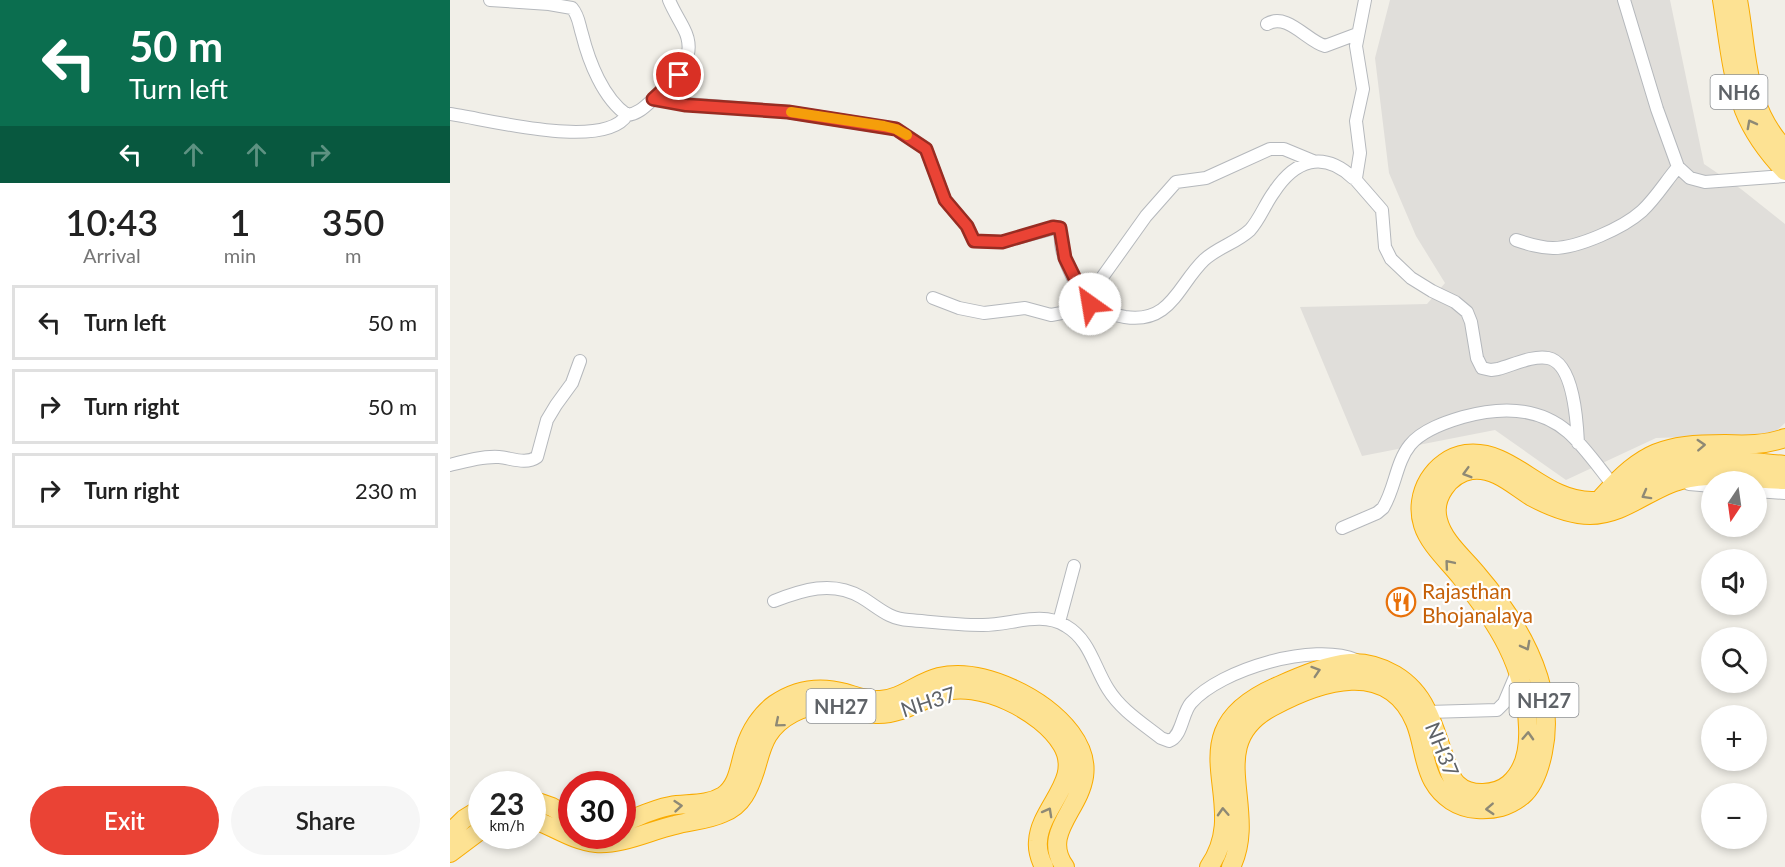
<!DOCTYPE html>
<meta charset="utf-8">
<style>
body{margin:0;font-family:Lato,sans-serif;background:#f6f6f6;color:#222;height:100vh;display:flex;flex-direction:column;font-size:22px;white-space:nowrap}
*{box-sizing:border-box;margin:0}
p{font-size:20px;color:#767676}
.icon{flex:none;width:33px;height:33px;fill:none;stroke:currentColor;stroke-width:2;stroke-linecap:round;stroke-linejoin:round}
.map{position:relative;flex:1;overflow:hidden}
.panel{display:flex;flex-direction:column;background:#fff;width:450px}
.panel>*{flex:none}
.top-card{background:#0b6e4f;color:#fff;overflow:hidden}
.needle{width:39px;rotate:193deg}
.controls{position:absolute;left:1251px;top:471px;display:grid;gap:12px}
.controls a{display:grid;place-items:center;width:66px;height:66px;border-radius:50%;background:#fff;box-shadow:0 3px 9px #0003;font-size:30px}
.speed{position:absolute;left:18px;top:771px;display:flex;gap:12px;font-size:30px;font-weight:700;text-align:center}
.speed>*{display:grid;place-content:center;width:78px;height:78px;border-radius:50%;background:#fff;box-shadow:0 3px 9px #0003;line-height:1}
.speed small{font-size:15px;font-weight:400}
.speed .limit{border:9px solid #d22;background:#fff;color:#111}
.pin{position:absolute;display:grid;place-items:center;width:51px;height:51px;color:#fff;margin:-26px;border:3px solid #fff;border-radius:50%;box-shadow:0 2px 6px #0007}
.me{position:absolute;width:66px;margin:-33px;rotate:328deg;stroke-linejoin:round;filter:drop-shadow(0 0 4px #0008)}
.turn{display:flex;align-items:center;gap:21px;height:126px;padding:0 30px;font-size:27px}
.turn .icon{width:78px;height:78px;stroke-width:2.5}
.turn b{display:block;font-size:42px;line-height:51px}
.lanes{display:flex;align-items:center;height:57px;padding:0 30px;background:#0003;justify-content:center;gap:30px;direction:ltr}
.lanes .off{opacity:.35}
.eta{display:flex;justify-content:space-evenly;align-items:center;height:102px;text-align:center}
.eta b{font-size:36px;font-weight:600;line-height:42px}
.primary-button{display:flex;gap:12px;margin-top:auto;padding:12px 30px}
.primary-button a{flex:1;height:69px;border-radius:36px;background:#ea4335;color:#fff;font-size:24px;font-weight:600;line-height:69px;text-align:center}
.primary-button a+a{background:#f6f6f6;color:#222}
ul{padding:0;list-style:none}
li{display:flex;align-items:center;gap:18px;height:75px;margin:0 12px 9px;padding:0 18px;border:3px solid #e0e0e0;border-radius:0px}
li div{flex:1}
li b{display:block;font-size:22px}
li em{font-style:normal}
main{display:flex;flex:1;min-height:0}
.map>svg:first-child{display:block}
.industrial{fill:#e0deda}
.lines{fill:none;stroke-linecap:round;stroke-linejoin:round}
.minor-casing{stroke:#b5b8bc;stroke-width:14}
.highway-casing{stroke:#f9ab00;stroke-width:20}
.minor{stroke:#fff;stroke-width:12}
.highway{stroke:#fde293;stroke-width:18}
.oneway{stroke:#8e8975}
.route-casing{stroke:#982c22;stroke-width:15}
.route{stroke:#ea4335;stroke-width:10}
.slow{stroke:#f59e0b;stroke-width:10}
.labels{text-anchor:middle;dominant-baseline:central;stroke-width:4.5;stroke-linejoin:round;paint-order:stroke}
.shield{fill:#fff;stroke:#8f9295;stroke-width:1.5}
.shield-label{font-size:20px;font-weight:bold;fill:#5f6368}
.food-label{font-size:21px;fill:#c56008;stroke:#fff;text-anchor:start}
.street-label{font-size:21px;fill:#5f6368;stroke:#fff}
</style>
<main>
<section class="panel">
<div class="top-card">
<div class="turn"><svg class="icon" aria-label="left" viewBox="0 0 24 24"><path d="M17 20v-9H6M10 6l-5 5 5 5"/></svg><div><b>50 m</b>Turn left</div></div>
<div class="lanes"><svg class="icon" aria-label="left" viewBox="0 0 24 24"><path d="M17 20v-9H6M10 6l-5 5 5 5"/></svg><svg class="icon off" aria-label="ahead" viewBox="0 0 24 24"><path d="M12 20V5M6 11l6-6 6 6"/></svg><svg class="icon off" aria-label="ahead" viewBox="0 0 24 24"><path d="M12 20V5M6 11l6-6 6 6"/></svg><svg class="icon off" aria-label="right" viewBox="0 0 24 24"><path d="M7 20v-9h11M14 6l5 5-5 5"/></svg></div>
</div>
<div class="eta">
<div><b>10:43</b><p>Arrival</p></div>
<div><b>1</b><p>min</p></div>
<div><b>350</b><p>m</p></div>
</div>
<ul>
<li><svg class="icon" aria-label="left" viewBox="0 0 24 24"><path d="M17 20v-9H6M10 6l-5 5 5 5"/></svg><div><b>Turn left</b></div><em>50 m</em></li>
<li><svg class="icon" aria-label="right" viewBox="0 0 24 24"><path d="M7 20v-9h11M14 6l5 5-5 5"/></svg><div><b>Turn right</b></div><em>50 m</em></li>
<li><svg class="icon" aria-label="right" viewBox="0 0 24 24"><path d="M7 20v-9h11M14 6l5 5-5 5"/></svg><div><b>Turn right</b></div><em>230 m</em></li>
</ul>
<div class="primary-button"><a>Exit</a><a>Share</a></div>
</section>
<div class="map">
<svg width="1335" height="867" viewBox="0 0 1335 867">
<rect width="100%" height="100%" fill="#f1efe8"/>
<path class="industrial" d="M940 0H1220L1254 164 1291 189 1335 224V423L1323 434 1206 438 1116 480 1045 430 912 456 850 307 977 304 995 283 966 236 939 173 925 58Z"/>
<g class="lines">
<g class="minor-casing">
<path id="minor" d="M40 0 99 4 122 8C129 16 129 25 132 34 139 62 153 98 177 115 190 114 198 103 208 95 228 78 248 56 234 29 229 19 223 10 219 0
M1174 0 1207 109 1228 167 1240 178 1255 182 1335 176
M817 24C837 12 857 41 875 46L907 34
M203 99 236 104 338 112 446 129 476 149 495 200 517 226 524 241 552 242 608 227C612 233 610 242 612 249 615 263 630 296 641 305 650 312 664 315 675 317 721 324 728 285 754 260 768 247 786 243 800 230 810 219 815 204 824 192 845 160 873 150 903 178H906L910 153 906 121 913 89 906 46 915 0
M0 114C37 119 154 151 177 115
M905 179 932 210 935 247 941 259 961 278 982 291 1005 302 1017 312 1021 322 1027 358 1032 368 1041 370 1048 369C1063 365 1083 355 1098 358 1124 363 1127 423 1128 443
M1066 240C1078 244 1090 248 1103 248 1128 248 1173 228 1192 211 1206 198 1216 181 1228 167
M483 298 509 308 534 313 575 308 601 315 643 307
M636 300 696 216 726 182 756 178 820 149H834L863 161
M0 465C15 461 33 456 49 457 61 458 76 465 87 457L97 420 106 405 122 383 130 361
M1239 484 1262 486
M1306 491 1335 493
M892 528 927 513 933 508C945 489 946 462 960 445 972 430 996 422 1013 417 1049 407 1088 406 1118 432 1135 447 1149 468 1163 485
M324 601C352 590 382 580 411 597 428 607 438 619 459 620 483 622 507 625 531 625 559 626 591 610 616 626 640 640 644 667 658 689 671 710 692 723 711 738L719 741C732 737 732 713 741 703 771 669 864 642 906 660
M609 622 624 566
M978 712 1047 710 1054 703 1068 670"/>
</g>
<g class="highway-casing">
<path id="highway" d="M1272 0C1278 36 1281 75 1294 110 1303 133 1318 153 1335 171
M1288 0C1298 54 1294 106 1335 149
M1152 497C1194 451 1213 444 1275 444 1296 445 1315 445 1335 438
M82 800 102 807 122 819
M82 819C103 826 123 841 146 843 172 845 199 831 225 825 240 821 258 820 273 813 281 810 289 804 294 796 314 765 303 734 343 713 375 696 395 712 426 714 451 715 469 701 490 693 528 679 592 711 612 745 633 780 590 807 588 841 587 850 590 859 594 867
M172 823C188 817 203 809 220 806 237 803 257 806 273 796 289 785 289 765 295 748 300 731 311 714 325 704 347 689 370 686 395 693 406 696 418 701 430 700 452 699 468 682 489 677 533 667 594 698 621 733 666 794 582 822 615 867
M0 833 14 819 32 808
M0 853 32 829
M759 867C806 800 718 733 828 686 851 676 876 665 900 663 932 662 962 680 976 709 984 724 988 740 994 756 997 764 1000 778 1007 784 1020 797 1046 795 1059 784 1075 770 1079 747 1078 727 1076 666 1047 622 1010 576 997 560 979 544 973 525 963 494 984 459 1016 454 1063 448 1092 502 1143 501 1171 500 1192 477 1217 467 1252 453 1298 462 1335 465
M781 867C810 809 752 744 822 707 870 681 938 658 965 722 973 741 973 763 983 781 992 797 1008 808 1027 809 1045 810 1058 807 1072 796 1085 785 1090 767 1093 752 1107 686 1069 623 1027 574 1014 558 993 541 988 520 982 498 999 474 1022 470 1045 467 1064 486 1082 497 1099 506 1121 515 1140 515 1174 515 1200 488 1231 480 1264 471 1301 479 1335 480"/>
</g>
<use href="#minor" class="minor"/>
<use href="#highway" class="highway"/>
</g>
<defs><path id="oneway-chevron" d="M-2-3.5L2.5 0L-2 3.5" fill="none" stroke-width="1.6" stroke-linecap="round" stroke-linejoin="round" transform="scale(1.5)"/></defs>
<g class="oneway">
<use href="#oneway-chevron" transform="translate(1301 124) rotate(-118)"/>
<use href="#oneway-chevron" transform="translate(1251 445) rotate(-3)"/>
<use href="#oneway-chevron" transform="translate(1017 473) rotate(164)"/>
<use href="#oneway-chevron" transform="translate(1196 495) rotate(151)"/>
<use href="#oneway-chevron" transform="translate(999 564) rotate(-130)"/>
<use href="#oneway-chevron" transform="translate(1076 646) rotate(62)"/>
<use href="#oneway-chevron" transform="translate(866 671) rotate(-18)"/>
<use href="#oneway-chevron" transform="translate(329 723) rotate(140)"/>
<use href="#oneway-chevron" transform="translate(1078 736) rotate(-87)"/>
<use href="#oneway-chevron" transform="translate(228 806) rotate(-5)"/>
<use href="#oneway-chevron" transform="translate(1040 809) rotate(177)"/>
<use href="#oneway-chevron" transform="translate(598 812) rotate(-61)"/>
<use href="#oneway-chevron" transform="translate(773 812) rotate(-93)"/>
</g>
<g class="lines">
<g class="route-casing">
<path id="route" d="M229 75 203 99 236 105 338 112 446 129 476 149 495 200 517 226 524 241 552 242 603 227 610 228 615 258 634 297 640 304"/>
</g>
<use href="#route" class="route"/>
<path class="slow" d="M341 112 434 126 446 129 457 135"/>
</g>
<defs>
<g id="restaurant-ring" transform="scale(1.5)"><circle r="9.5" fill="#fff" stroke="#e8710a" stroke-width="1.5"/><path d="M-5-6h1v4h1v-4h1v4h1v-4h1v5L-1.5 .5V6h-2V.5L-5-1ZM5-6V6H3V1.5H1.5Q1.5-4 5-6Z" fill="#e8710a"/></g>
</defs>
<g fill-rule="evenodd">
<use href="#restaurant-ring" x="951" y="602"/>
</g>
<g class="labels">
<g class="shield">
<rect x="1260.5" y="75" width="57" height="34" rx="4.5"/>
<rect x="1059.5" y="683" width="69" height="34" rx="4.5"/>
<rect x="356.5" y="689" width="69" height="34" rx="4.5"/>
</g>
<g class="shield-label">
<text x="1289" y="92">NH6</text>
<text x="1094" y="700">NH27</text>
<text x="391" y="706">NH27</text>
</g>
<g class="food-label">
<text x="972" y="590">Rajasthan<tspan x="972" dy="24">Bhojanalaya</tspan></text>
</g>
<g class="street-label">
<text transform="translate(478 701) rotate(-18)">NH37</text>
<text transform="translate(993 749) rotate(68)">NH37</text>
</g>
</g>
</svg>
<div class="controls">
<a><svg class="needle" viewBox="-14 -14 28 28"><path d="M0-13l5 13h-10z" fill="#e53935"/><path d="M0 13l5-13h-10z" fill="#767676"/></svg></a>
<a><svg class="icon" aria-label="sound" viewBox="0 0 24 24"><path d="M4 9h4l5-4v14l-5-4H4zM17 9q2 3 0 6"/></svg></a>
<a><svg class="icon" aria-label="search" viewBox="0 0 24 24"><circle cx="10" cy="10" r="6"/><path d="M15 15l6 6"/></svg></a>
<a>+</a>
<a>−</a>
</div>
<div class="speed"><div>23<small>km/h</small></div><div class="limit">30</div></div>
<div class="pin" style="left:229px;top:75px;background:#d93025"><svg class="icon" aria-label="arrive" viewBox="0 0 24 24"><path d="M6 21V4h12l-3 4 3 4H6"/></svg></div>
<svg class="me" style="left:640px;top:304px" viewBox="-20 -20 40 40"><circle r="19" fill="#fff"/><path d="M0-13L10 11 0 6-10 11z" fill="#ea4335"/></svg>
</div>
</main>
